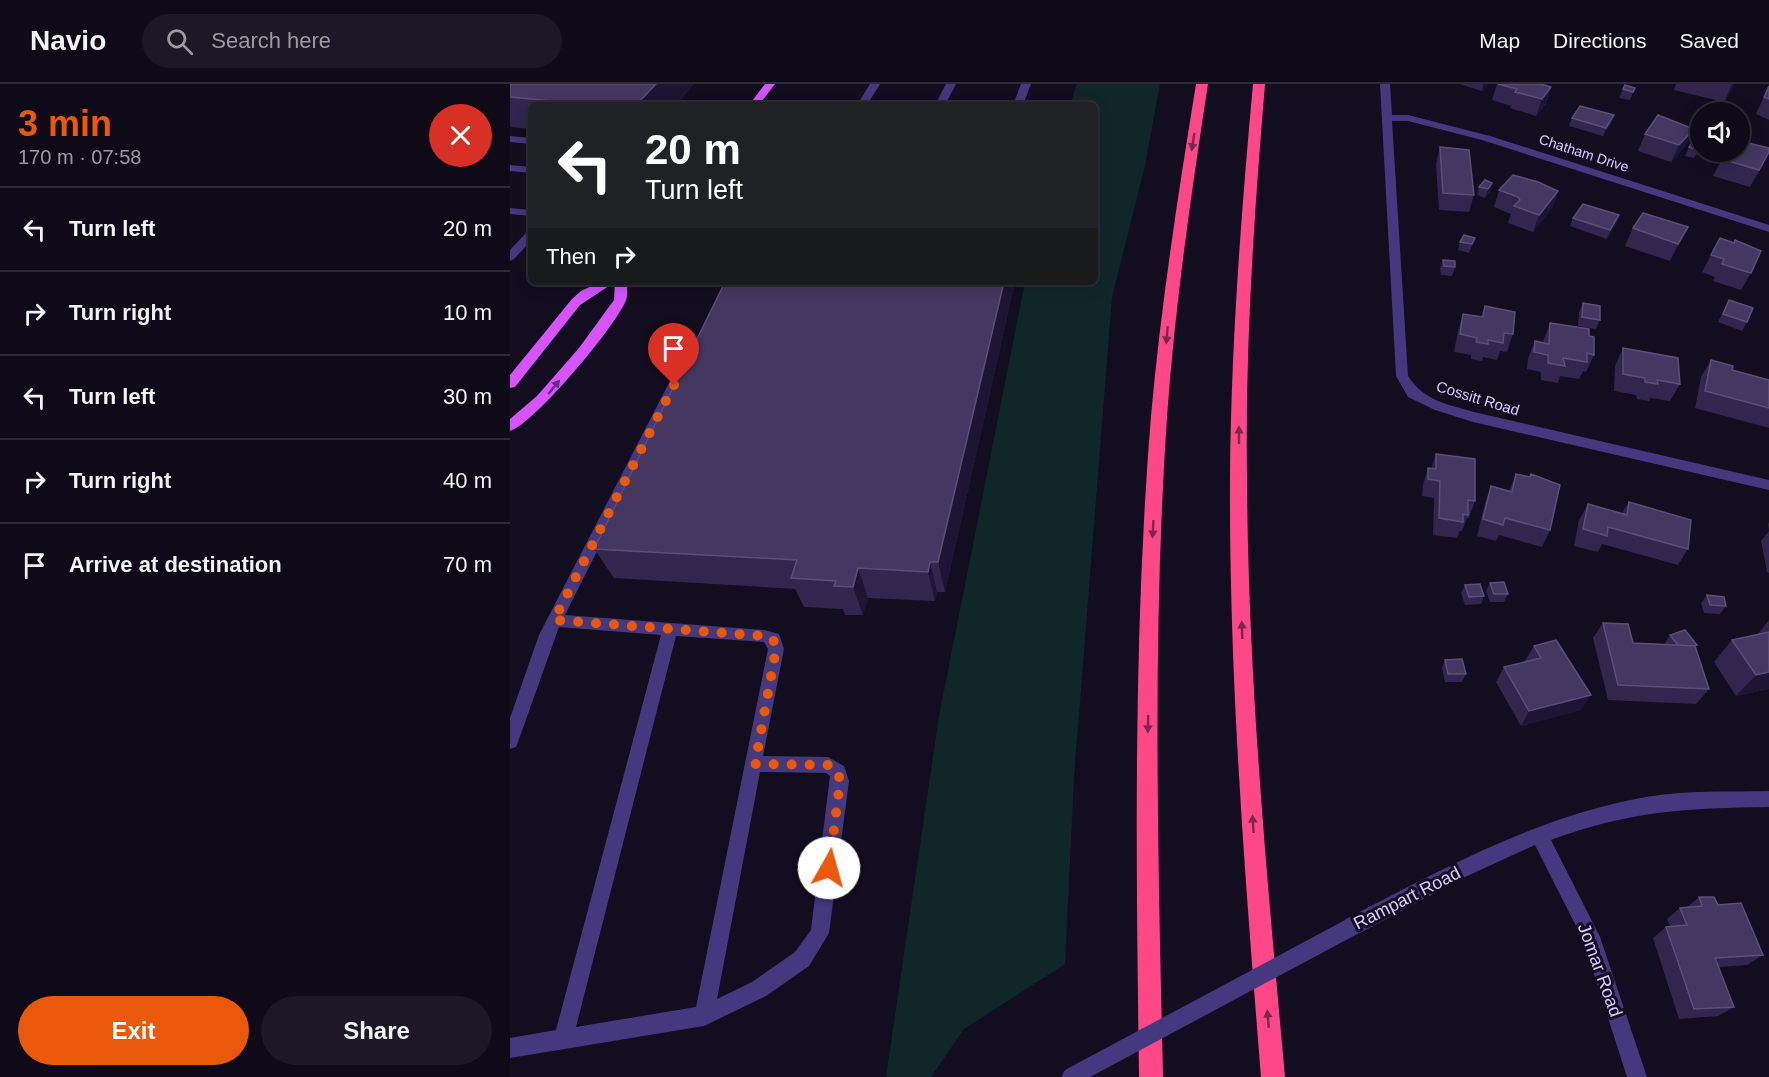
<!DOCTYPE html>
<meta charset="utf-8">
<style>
body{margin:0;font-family:Arial,sans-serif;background:#1c1825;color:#f1f3f6;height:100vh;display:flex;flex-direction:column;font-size:22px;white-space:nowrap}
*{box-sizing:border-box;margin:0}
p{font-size:20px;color:#9b9aa2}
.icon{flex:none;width:33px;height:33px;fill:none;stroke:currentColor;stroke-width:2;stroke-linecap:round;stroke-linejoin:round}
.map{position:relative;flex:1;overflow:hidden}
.details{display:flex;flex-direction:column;background:#0e0a18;width:510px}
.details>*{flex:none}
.hud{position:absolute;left:18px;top:18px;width:570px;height:183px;border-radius:9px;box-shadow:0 3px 15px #0003,0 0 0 2px #2e2b37;background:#202124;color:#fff;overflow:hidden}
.fabs{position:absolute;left:1180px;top:18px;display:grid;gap:12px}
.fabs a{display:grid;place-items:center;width:60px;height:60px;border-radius:50%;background:#0e0a18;box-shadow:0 3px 15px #0003,0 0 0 2px #2e2b37;font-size:30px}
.pin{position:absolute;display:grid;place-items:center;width:51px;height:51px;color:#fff;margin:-62px -26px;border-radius:50% 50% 50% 0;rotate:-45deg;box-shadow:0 0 6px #0007}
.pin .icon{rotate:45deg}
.me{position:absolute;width:66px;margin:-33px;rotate:7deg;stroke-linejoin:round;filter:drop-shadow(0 0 4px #0008)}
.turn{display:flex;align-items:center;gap:21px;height:126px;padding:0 18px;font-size:27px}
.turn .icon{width:78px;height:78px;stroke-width:2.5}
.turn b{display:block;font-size:42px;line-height:51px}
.then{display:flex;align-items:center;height:57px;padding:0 18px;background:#0003;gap:12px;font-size:22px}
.round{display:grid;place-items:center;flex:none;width:63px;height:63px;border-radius:32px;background:#1c1825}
.overview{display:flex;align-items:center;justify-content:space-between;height:102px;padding:0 18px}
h1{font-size:36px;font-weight:700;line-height:45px;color:#ea580c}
.primary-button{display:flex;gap:12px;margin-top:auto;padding:12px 18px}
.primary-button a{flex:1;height:69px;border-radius:36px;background:#ea580c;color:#fff;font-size:24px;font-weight:700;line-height:69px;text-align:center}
.primary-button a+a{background:#1c1825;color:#f1f3f6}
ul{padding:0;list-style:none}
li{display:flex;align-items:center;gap:18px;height:84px;padding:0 18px;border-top:2px solid #2e2b37}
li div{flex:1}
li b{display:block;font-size:22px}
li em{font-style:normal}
header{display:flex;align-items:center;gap:36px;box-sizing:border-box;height:84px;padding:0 30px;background:#0e0a18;border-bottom:2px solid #2e2b37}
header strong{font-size:28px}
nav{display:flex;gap:33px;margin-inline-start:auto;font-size:21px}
.search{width:420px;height:54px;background:#1c1825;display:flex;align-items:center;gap:15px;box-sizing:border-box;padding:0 21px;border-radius:33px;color:#9b9aa2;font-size:22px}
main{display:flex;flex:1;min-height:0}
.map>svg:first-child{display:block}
.green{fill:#10272a}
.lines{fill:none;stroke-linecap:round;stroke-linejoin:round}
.lane{fill:#44387f;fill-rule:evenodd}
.street{fill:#44387f;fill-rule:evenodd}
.primary{fill:#d653fe;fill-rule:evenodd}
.highway{fill:#fe4786;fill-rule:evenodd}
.street-bridge{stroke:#44387f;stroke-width:18}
.wall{fill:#32264e}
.shaded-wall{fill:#1e1434}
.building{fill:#443761;stroke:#5b4f7a;stroke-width:1.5}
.oneway{fill:#7d274e}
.oneway2{fill:#6b2c84}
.route{stroke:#ea580c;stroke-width:10;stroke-dasharray:0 18}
.labels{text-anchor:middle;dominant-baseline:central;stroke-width:6;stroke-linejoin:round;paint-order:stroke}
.far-street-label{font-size:14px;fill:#d8ccff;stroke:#130d20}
.street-label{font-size:15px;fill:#d8ccff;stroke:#130d20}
.near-street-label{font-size:18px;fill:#d8ccff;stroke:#130d20}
</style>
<header>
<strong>Navio</strong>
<div class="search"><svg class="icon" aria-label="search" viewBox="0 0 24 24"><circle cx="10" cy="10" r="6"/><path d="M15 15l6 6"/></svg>Search here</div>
<nav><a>Map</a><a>Directions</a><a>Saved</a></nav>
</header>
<main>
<section class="details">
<div class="overview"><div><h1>3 min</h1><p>170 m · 07:58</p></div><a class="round" style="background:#d93025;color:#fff"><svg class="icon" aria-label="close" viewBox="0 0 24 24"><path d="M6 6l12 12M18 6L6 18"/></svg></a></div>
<ul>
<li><svg class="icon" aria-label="left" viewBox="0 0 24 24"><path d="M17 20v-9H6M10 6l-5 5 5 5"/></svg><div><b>Turn left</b></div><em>20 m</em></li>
<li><svg class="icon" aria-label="right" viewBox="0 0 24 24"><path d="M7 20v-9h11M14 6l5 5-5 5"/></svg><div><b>Turn right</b></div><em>10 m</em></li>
<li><svg class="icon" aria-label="left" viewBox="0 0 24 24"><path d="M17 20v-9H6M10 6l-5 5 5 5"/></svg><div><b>Turn left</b></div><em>30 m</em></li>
<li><svg class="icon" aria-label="right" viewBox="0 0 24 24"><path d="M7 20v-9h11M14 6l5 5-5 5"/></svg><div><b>Turn right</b></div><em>40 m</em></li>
<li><svg class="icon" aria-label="arrive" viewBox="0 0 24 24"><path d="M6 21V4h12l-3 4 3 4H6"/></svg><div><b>Arrive at destination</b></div><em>70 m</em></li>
</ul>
<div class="primary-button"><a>Exit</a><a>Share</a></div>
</section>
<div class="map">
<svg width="1259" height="993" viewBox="0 0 1259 993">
<rect width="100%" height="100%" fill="#130d20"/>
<path class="green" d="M567 0H650L635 81 602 213 564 693 555 880 454 945 421 993H376L429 632 515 198H585V21H560Z"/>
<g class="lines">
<path class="lane" d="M360 0H370L357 21H347Z
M436 0H446L435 21H425Z
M511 0H521L513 21H503Z
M0 52 21 54V60L0 58Z
M0 81 21 83V89L0 87Z
M0 124 21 126V132L0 130Z
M21 147V157L4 175 0 177V166L17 148Z
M184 258 190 262 55 531 254 546 269 550 274 565 253 672 318 673 334 682 339 697 319 849 299 882 256 912 194 942 0 974V954L46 946 151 551 49 543 8 658 6 663 0 665V634L29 551 178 262ZM166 552 254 558 258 565 186 923 66 943ZM250 688 316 689 320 692 301 846 285 868 242 898 207 915Z"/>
<path class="street" d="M870 0H880L882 31H898L980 52 1259 141V148L972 56 898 37H882L898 292C914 317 937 320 964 328L1259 396V406L963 338 925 326 898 313 886 292Z
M1259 707V723C1177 724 1119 727 1041 756L1090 853 1137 993H1117L1073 856 1025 761 955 793 850 849 843 851 836 849 834 842 836 835C932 785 1028 732 1136 713 1176 706 1218 708 1259 707Z"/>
<path class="primary" d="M255 0H265L249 21H239Z
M90 198H105L70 221 5 303 0 304V291L62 215 71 207Z
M105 198H117C117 203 118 211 116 216 107 241 24 340 0 347V335L27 312 69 264 104 216Z"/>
<path class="highway" d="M686 0H698C681 111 665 221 657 333 642 552 648 773 653 993H629C626 773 623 552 641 332 651 221 668 111 686 0Z
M743 0H755C744 131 735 263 737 394 738 594 757 794 775 993H751C735 794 719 594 720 394 721 262 731 131 743 0Z"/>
<path class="street-bridge" d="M561 993 843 842"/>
</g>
<path class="wall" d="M0 0H184L166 21H21V45L1 43 0 40Z
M949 0H978L972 7Z
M987 0 1041 3 1036 20 1026 32 1000 24 1001 22 982 16Z
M1166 0H1224L1221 7 1214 18 1164 6Z
M1259 2V36L1246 30Z
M1125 4 1120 16 1109 14 1113 5Z
M1104 31 1101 40 1093 52 1059 42 1062 34Z
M1135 50 1176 62 1161 78 1128 67Z
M1191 59V63L1184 74 1175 72 1179 63Z
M930 63 964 111 959 128 929 126 926 80Z
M1212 75 1253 81 1240 103 1203 92Z
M982 99 980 108 975 114 967 111 969 103Z
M989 106 1048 107 1042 124 1023 148 998 139 1001 130 984 123Z
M1109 131 1106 140 1097 155 1060 142 1063 134Z
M1178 143 1160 177 1115 162 1123 144Z
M965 154 959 169 948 166 950 158Z
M1210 154 1241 189 1231 206 1203 197 1205 193 1192 188Z
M933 176 945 183 942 192 931 191 930 185Z
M215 198H505L435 508H427L425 517 358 514 353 531H335L333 525 294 523 285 505 104 494 84 465Z
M1219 216 1237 238 1232 247 1208 238Z
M1073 219 1090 236 1086 245 1068 242 1069 228Z
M975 222 1003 250 997 268 990 267 987 276 973 273 972 277 961 275V271L944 268 948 247 953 230 971 233Z
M1040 239 1079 252 1084 271 1076 288 1073 287 1069 295 1050 292 1048 299 1031 296V288L1017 285 1018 274 1025 257 1033 258Z
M1113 264 1170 300 1160 317 1141 314 1139 317 1127 315 1126 311 1104 307 1105 282Z
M1201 276 1222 286 1259 296V344L1185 324 1191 293Z
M926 370 965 417 959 434H957L952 447H950L947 454 923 451 924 414 912 412 913 401 918 384 921 385Z
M1006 390 1019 393 1021 390 1040 446 1032 463 989 451 986 457 967 452 975 419 981 402 999 407Z
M1119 418 1178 465 1168 481 1092 460 1088 468 1064 462 1069 436 1078 420 1112 429Z
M1259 438V489L1257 488 1251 457 1259 447 1258 440Z
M980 499 998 510 994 518H980L976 507Z
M955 501 974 512 971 520 955 521 951 509Z
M1197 511 1216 522 1210 530 1194 529 1191 519Z
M1259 536V605L1226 612 1204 578 1222 556 1247 551Z
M1093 539 1123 559 1156 560 1155 559 1160 551 1185 563 1199 605 1186 620 1098 616 1083 554Z
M1024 562 1071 626 1011 642 986 598 994 583 1016 578 1015 577Z
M935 576 956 590 952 598H935L932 584Z
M1189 813 1208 821 1253 871 1237 881 1208 883 1224 923 1208 932 1169 935 1143 854 1156 843 1160 842 1157 835 1170 824 1177 823Z"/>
<path class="shaded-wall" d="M146 0H184L166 21H126Z
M973 0H978L972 7Z
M1222 0H1224L1221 7 1214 18Z
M1041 3 1036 20 1026 32 1032 15Z
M1104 31 1101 40 1093 52 1096 44Z
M1184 45 1176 62 1161 78 1169 61Z
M1259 68 1253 81 1240 103 1249 86Z
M982 99 980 108 975 114 978 105Z
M1048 107 1042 124 1023 148 1029 131Z
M1109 131 1106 140 1097 155 1100 146Z
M1178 143 1169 161 1160 177 1168 160Z
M494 198H505L435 508 428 478Z
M420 478 427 508 425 517 418 488Z
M348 484 358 514 353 531 343 503Z
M1259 588V605L1226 612 1246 591Z
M1081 611 1071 626 1011 642 1019 627Z"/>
<path class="building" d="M0 0H146L126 21H84L0 13Z
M988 0H1031L1041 3 1032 15 1005 8 1007 5Z
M1115 1 1125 4 1123 8 1113 5Z
M1259 2V15L1254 13Z
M1070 22 1104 31 1096 44 1062 34Z
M1148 31 1184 45 1169 61 1135 50Z
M1183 57 1191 59V62L1188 66 1179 63Z
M1230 57 1259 64V68L1249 86 1212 75 1216 68H1230Z
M930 63 959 66 964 111 933 109Z
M1003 91 1028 98 1048 107 1029 131 1004 122 1010 116 1008 113 989 106Z
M975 96 982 99 978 105 969 103Z
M1073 120 1109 131 1100 146 1063 134Z
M1133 129 1178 143 1168 160 1123 144Z
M954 151 965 154 962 160 950 158Z
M1210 154 1224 159 1225 156 1251 167 1241 189 1212 180 1214 175 1201 171Z
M933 176 945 177V183L934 182Z
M215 198H494L428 478H420L418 488 348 484 343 503 324 502 326 497 281 494 287 476 84 465Z
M1219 216 1243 224 1237 238 1213 230Z
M1073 219 1090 222V236L1072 233Z
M975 222 1005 228 1003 250 994 249 993 259 978 256V260L966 258 967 254 950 250 953 230 973 233Z
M1040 239 1079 245V252L1084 253V271L1077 269V278L1053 274 1055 282 1038 279V271L1024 268 1025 257 1039 260Z
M1113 264 1168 274 1170 300 1147 296 1148 300 1135 298V294L1113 290Z
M1201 276 1223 282 1222 286 1259 296V324L1195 307Z
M926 370 965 375V417L958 416V431L953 430V438L929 434 930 397 918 395V384L926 385Z
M1006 390 1020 393 1021 390 1050 401 1040 446 995 434 993 441 973 435 981 402 1002 408Z
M1119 418 1181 436 1178 465 1098 443 1097 452 1073 445 1078 420 1117 431Z
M994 498 998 510H984L980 499Z
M970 500 974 512 959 513 955 501Z
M1197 511 1214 513 1216 522 1200 521Z
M1093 539 1118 540 1123 559 1185 562 1199 605 1108 601Z
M1175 546 1187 561 1183 562 1168 561 1160 551Z
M1259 548V588L1246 591 1222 556Z
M1046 556 1081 611 1019 627 994 583 1031 574 1024 562Z
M952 575 956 590H938L935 576Z
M1189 813H1204L1208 821 1231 819 1253 871 1205 874 1224 923 1184 925 1156 843 1177 841 1170 824 1192 822Z"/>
<defs><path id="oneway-solid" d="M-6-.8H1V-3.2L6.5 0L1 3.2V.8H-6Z" transform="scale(1.5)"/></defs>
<g class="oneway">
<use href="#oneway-solid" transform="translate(683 58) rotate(99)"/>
<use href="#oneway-solid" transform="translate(657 251) rotate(95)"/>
<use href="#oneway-solid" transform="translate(729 351) rotate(-90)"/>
<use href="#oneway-solid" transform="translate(643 445) rotate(93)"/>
<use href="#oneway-solid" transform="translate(732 546) rotate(-92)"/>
<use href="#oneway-solid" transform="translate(638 640) rotate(91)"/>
<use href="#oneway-solid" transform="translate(743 740) rotate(-94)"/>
<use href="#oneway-solid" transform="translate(758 935) rotate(-95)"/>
</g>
<use class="oneway2" href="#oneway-solid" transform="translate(44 303) rotate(-51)"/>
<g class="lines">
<path class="route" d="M164 301 44 536 254 552 263 555 266 565 245 680 318 681 328 687 330 698 319 784"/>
</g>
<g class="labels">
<g class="far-street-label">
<text transform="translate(1074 69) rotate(18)">Chatham Drive</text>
</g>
<g class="street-label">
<text transform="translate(968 314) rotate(17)">Cossitt Road</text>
</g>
<g class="near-street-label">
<text transform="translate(897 814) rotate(-27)">Rampart Road</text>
<text transform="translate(1090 886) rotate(70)">Jomar Road</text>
</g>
</g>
</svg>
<div class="fabs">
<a><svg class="icon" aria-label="sound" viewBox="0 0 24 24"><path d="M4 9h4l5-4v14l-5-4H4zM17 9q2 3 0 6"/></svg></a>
</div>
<div class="pin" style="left:164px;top:301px;background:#d93025"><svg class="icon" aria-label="arrive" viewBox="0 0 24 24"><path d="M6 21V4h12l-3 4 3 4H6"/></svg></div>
<svg class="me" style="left:319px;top:784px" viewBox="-20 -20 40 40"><circle r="19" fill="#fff"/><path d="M0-13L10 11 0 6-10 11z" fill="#ea580c"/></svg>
<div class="hud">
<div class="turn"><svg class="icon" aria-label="left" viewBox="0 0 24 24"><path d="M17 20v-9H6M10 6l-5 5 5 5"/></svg><div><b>20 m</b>Turn left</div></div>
<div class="then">Then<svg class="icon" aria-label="right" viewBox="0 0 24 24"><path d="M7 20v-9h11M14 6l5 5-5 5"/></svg></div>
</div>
</div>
</main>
